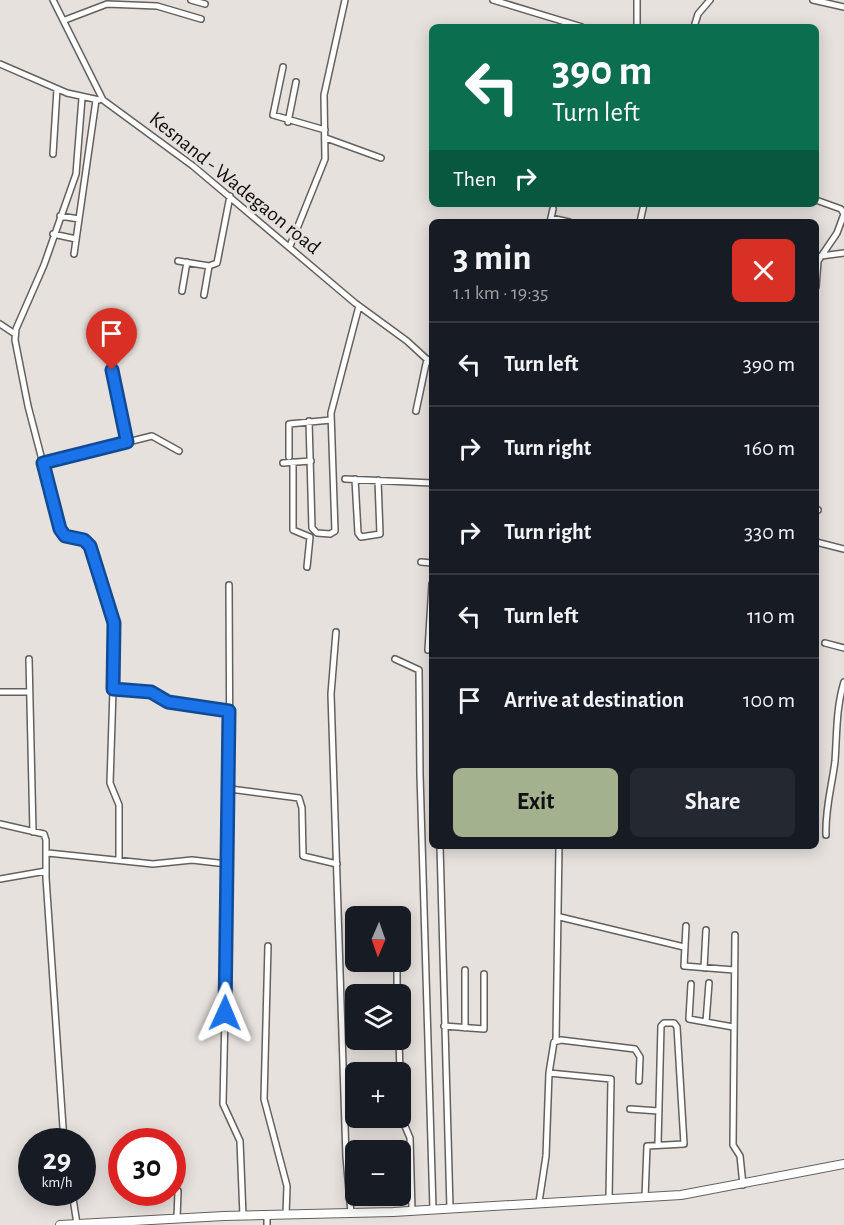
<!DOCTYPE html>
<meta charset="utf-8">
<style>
body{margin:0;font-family:"Alegreya Sans",sans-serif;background:#242831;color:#f1f3f6;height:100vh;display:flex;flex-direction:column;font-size:22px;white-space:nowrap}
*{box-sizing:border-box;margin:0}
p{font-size:20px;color:#9ea1a6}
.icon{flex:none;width:33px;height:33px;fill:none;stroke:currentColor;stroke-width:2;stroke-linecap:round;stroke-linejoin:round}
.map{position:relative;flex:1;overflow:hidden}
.details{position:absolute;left:429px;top:219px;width:390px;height:630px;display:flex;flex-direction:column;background:#171b24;border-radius:9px;box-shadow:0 3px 15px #0003}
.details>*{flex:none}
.banner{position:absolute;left:429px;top:24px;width:390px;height:183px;border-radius:9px;box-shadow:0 3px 15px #0003;background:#0b6e4f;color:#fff;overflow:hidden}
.needle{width:39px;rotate:182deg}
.tools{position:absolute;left:345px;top:906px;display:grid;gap:12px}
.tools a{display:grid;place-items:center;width:66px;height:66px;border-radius:9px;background:#171b24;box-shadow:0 3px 15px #0003;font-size:30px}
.speed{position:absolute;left:18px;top:1128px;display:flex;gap:12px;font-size:30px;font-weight:700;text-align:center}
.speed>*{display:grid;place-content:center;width:78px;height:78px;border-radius:50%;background:#171b24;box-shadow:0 3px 15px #0003;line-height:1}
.speed small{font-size:15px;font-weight:400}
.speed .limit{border:9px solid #d22;background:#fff;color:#111}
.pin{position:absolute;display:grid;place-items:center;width:51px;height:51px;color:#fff;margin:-62px -26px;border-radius:50% 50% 50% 0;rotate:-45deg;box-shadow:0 0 6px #0007}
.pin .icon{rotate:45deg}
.me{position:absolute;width:66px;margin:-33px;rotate:1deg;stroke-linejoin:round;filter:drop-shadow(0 0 4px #0008)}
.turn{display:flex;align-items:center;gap:21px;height:126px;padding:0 24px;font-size:27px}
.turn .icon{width:78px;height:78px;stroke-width:2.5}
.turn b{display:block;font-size:42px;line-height:51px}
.then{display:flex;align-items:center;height:57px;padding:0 24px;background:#0003;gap:12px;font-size:22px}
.round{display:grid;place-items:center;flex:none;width:63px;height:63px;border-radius:9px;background:#242831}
.head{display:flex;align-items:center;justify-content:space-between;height:102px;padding:0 24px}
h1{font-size:36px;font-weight:700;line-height:45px}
.button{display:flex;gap:12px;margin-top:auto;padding:12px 24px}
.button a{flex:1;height:69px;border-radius:9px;background:#a3b18f;color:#111;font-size:24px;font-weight:700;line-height:69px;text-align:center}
.button a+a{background:#242831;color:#f1f3f6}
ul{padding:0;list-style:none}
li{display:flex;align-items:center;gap:18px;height:84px;padding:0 24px;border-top:2px solid #363941}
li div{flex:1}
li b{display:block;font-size:22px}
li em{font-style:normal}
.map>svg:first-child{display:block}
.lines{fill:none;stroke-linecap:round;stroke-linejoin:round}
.minor-casing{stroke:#64605d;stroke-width:8}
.secondary-casing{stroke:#64605d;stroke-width:10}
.minor{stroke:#fff;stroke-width:5}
.secondary{stroke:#fff;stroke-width:8}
.route-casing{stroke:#114b97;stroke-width:15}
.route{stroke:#1a73e8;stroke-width:10}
.labels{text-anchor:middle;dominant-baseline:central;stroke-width:6;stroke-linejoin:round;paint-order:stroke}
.street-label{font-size:21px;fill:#0d0c0b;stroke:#e6e1dd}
</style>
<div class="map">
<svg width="844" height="1225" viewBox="0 0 844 1225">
<rect width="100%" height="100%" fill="#e6e1dd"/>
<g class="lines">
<g class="minor-casing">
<path id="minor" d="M53 0 103 100 193 166 355 303 407 341 432 364
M191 0 205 4
M493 0 582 27
M637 0V27
M813 0 844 7
M65 20 107 4 157 6 201 19
M694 27 698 14 710 0
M0 64 67 93 99 100
M283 67 273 115 325 130
M82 98 76 174 44 265 16 329 15 340 28 406 60 529 65 536 84 540 90 546 115 628 110 783 119 805V859
M288 122 296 82
M326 138 381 158
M53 154 57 89
M816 200 841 209 844 214 837 233 818 261 816 287
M60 216 79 219
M551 218 569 222
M550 222 553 209
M640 222 644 204
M53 234 76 239
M290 246 325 159 324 95 345 0
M74 254 96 100
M821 256 844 253
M178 261 209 266 217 263 230 196
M182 291 187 262
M204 295 209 266
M0 324 15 334
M112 370 127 442
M416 411 427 359
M309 421 312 528 317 533 330 534 335 531 331 413 359 306
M289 457V424L331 420
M293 462V530L310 537 307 567
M43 463 152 436 179 451
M283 463 311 461
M345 479 432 483
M355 479 358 533 361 537 380 534 378 480
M816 510H818
M816 542 844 549
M421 562 432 563
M229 585 230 789 223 1104 240 1141 243 1216
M336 632 331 694 346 1157 351 1213
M825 643 844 648
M428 650 432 584
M29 659 33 832
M395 659 419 670 420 774 433 1209
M113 689 151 692 168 702 229 711
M0 692H29
M230 789 299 798 302 808 303 856 337 864
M0 824 44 834 46 840V878L64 1142
M826 835C825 808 832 786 835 761 837 734 836 708 844 682
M440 846 450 1208
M48 853 153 864 192 860 227 864
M0 879 46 871
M395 912 396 916
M560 917 684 947
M686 926 684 966 734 970
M735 935 733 1145 740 1156 743 1185
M268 946 264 1099 287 1186 286 1215
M397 962V994
M704 968 706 930
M465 970V1028
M691 984 689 1019 733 1027
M706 1022 709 983
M444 1026 484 1029V974
M399 1040 400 1072
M556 1041 559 846
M549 1073 611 1079 609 1199
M400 1082 402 1119 410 1138 412 1211
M630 1109 659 1111
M72 1192 77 1224
M645 1198 647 1146 684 1144 677 1027 674 1023H664L661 1026 658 1144
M539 1202 546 1156 549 1073 554 1042 561 1040 635 1049 640 1057 639 1081
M177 1218 178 1191
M267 1225V1215"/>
</g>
<g class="secondary-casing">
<path id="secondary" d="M60 1225 224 1216 393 1212 681 1195 844 1164"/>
</g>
<use href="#minor" class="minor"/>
<use href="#secondary" class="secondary"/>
</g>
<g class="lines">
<g class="route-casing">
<path id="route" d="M112 370 127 442 43 463 60 529 65 536 84 540 90 546 114 623 113 689 151 692 168 702 229 711 225 1013"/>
</g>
<use href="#route" class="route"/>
</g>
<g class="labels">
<g class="street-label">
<text transform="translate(235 183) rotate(39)">Kesnand - Wadegaon road</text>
</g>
</g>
</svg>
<div class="tools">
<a><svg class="needle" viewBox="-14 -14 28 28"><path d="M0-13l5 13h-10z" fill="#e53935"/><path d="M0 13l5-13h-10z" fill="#9ea1a6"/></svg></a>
<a><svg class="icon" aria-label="layers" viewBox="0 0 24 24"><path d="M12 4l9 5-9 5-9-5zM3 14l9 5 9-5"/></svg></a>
<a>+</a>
<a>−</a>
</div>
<div class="speed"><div>29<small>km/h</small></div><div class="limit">30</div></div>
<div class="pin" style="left:112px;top:370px;background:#d93025"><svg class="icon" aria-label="arrive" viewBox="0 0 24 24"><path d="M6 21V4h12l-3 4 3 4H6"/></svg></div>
<svg class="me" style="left:225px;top:1013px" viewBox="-20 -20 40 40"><path d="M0-17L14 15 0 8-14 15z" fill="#1a73e8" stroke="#fff" stroke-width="4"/></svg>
<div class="banner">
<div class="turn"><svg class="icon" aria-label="left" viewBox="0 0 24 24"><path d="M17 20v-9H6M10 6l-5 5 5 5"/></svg><div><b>390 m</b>Turn left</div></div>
<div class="then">Then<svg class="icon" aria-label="right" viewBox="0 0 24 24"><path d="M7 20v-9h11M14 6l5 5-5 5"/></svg></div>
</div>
<section class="details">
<div class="head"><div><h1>3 min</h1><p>1.1 km · 19:35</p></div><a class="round" style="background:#d93025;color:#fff"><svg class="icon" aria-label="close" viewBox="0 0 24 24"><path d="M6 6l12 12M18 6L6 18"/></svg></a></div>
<ul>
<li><svg class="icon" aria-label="left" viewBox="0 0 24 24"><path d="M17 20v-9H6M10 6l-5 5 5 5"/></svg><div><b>Turn left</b></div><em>390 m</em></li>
<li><svg class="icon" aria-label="right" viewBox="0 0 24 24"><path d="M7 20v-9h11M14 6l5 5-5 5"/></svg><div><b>Turn right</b></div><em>160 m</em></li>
<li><svg class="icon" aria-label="right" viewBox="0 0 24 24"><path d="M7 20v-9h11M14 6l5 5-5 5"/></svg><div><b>Turn right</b></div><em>330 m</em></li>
<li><svg class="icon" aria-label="left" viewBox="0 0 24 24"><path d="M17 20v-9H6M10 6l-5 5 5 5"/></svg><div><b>Turn left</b></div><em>110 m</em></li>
<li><svg class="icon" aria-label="arrive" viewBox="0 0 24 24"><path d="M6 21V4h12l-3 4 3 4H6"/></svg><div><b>Arrive at destination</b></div><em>100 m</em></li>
</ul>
<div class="button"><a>Exit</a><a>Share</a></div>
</section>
</div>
